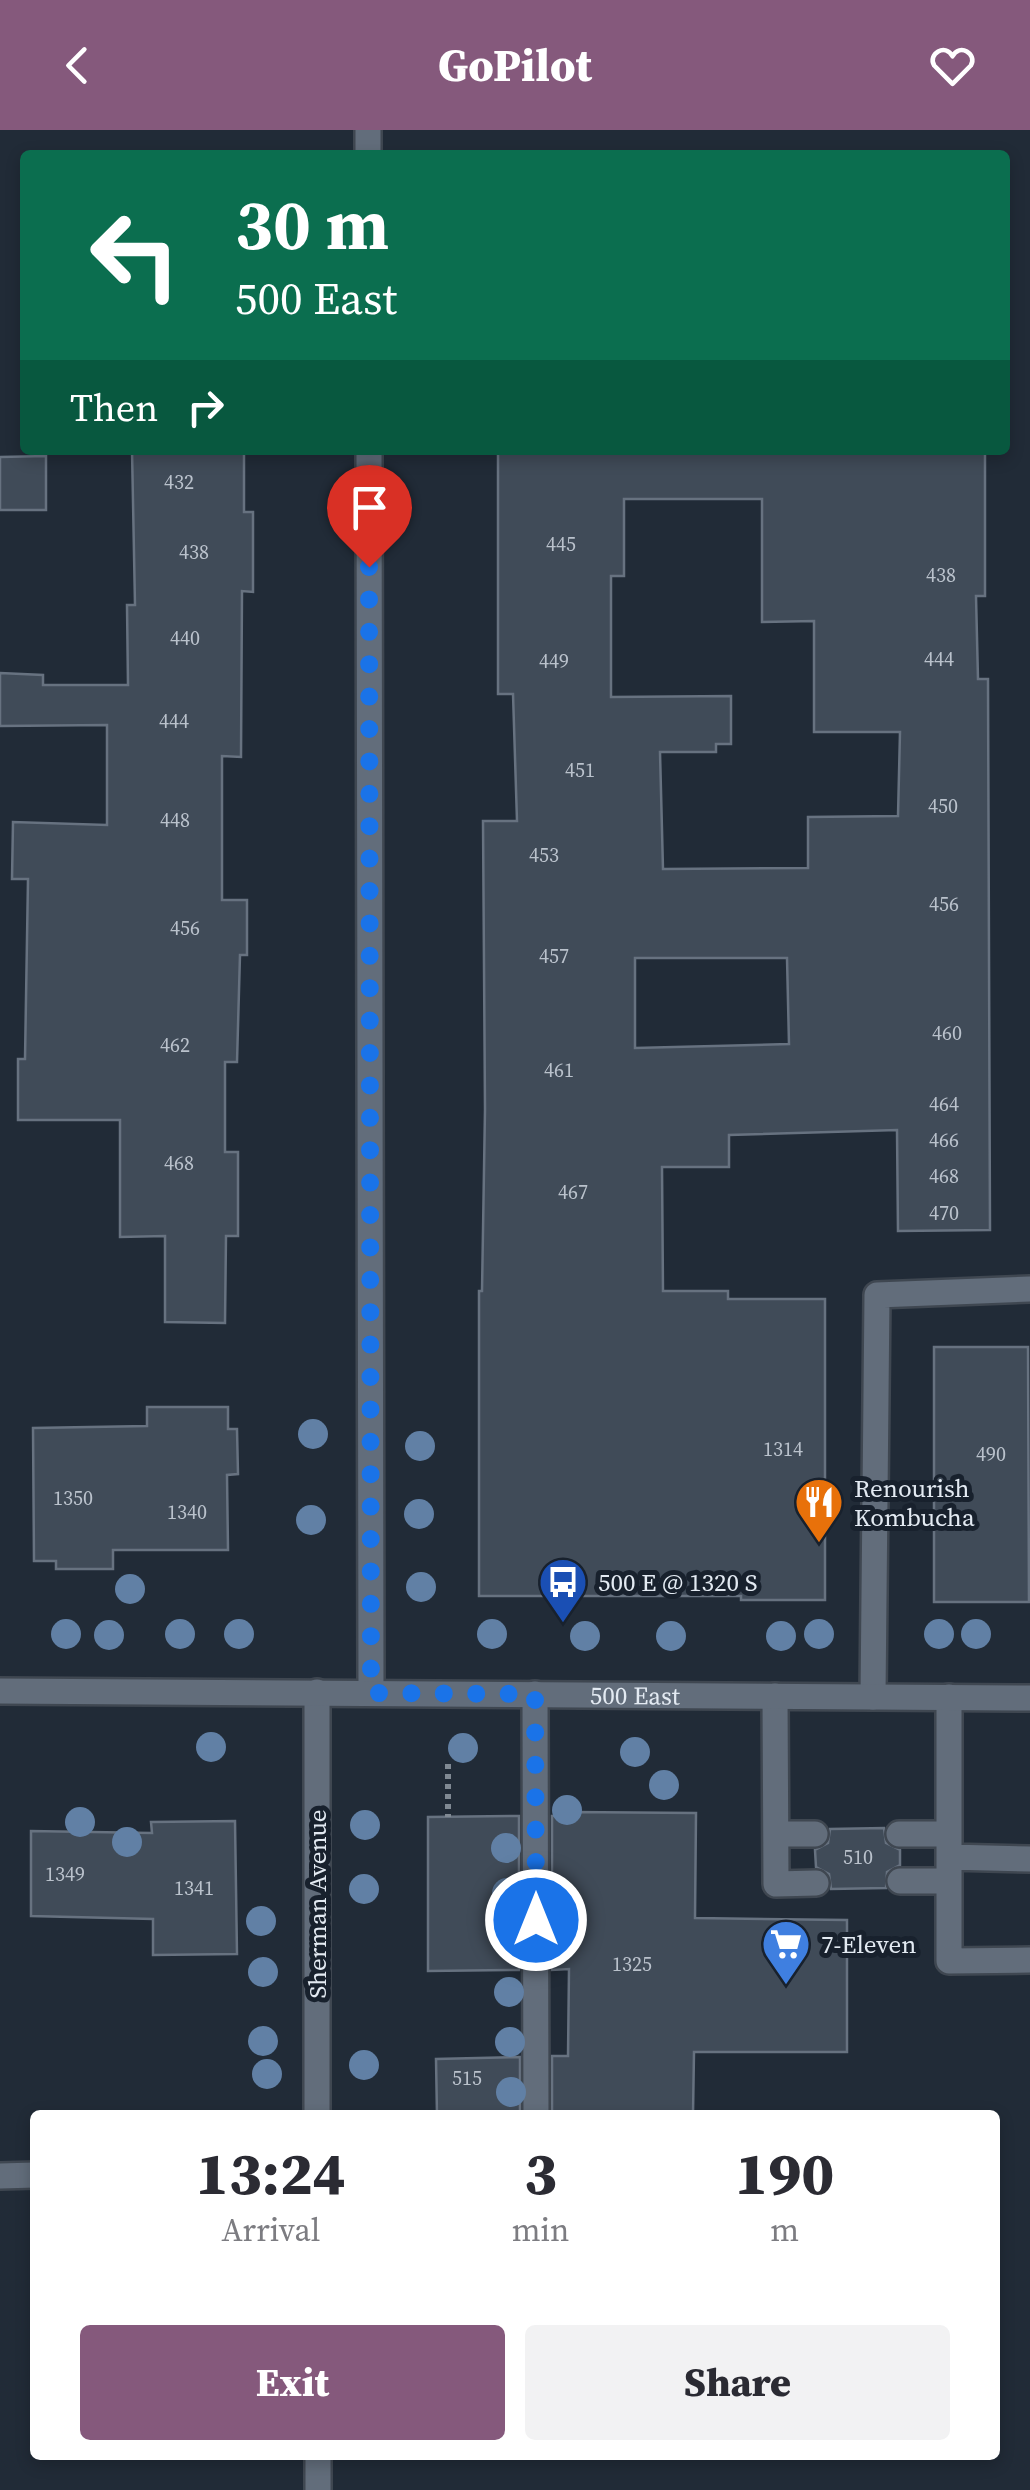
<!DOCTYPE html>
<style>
body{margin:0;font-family:"Source Serif 4",serif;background:#f2f2f3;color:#2b2b33;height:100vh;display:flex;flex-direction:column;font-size:38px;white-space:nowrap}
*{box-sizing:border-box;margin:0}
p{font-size:32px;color:#7c7c81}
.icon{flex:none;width:55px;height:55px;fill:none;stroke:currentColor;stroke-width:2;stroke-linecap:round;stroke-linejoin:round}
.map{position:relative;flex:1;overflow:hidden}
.details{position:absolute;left:30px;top:1980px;width:970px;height:350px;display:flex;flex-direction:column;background:#fff;border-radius:10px;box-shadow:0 5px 15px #0003}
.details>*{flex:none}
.top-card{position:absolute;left:20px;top:20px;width:990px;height:305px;border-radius:10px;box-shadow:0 5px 15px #0003;background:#0b6e4f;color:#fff;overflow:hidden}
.pin{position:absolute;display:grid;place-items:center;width:85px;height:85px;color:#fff;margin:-102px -42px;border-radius:50% 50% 50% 0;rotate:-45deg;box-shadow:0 0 10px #0007}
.pin .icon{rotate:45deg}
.me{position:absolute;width:110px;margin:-55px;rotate:0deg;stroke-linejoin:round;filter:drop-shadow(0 0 8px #0008)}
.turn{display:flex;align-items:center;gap:35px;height:210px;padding:0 50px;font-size:45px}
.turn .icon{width:130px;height:130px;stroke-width:2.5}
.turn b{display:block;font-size:70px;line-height:85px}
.then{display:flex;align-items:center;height:95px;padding:0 50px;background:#0003;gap:20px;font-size:38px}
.eta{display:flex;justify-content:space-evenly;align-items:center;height:170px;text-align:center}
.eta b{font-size:60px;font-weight:800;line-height:70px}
.primary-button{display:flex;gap:20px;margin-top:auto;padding:20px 50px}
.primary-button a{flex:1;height:115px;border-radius:10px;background:#85597c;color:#fff;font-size:40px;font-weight:800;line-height:115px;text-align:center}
.primary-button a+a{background:#f2f2f3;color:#2b2b33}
header{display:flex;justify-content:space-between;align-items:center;height:130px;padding:0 50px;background:#85597c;color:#fff;font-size:45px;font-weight:800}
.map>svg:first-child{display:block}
.building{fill:#404b58;stroke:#677280;stroke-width:2.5;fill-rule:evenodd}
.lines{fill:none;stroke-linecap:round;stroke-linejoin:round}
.service-casing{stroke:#3f4751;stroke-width:30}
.minor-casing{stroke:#3f4751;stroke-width:30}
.tertiary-casing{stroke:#3f4751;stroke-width:30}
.path{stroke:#808993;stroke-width:6;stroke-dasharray:5 5;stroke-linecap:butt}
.service{stroke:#626d7b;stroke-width:25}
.minor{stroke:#626d7b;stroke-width:25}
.tertiary{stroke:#626d7b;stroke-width:25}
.tree{fill:#6180a5}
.route{stroke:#1a73e8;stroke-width:18;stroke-dasharray:0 32.4}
.labels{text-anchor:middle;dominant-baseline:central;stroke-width:10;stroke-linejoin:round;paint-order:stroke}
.number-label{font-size:20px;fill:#bac2cc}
.poi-label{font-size:25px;fill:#e3eaf2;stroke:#18212d;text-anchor:start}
.street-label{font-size:25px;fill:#e3eaf2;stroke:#18212d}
</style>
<header><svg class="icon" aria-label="back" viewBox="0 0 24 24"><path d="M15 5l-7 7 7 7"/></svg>GoPilot<svg class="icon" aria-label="heart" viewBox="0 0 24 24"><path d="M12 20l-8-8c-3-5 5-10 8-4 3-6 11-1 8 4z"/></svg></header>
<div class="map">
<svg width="1030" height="2360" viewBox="0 0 1030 2360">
<rect width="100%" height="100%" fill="#212b37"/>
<path class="building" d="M132 320H244V382H253V462L242 461 241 627 222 626V770H247V825H240L237 932H225V1022H238V1106H226L225 1193 165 1192V1106L120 1107V990H18V929H25L28 749H12L13 692 107 695V595L0 596V543L43 545V555H128L127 475H135Z
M498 320H649V323L985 320V466H976L978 549H988L990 1100 898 1101 897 1000 729 1005V1037H662L663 1161H728V1169H825V1470H741V1466H479V1161H482L485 979 483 691H517L513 564H498ZM624 369H762V492L814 491V602H900L898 686 808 687V738L663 739 660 622H716V614H731V566L611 567V446H624ZM635 828H787L789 914 635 918Z
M46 326V380H0V327Z
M934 1217H1028L1029 1472H934Z
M147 1277H228V1299H237L238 1344 227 1345 228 1420H113V1439H56V1431H34L33 1298 147 1296Z
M570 1682 696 1683 695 1788 847 1790V1922H694L693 1985H552V1926H568L569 1839 552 1840V1686L570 1685Z
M519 1686V1840L428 1841V1687Z
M235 1691 237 1824 153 1825V1789L31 1786V1701L152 1703 151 1692Z
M884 1698 886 1713 900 1720V1735L887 1742 886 1758 831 1759 829 1744 816 1737 815 1720 828 1713 830 1699Z
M520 1927V1985H437L436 1929Z"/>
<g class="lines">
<g class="service-casing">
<path id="service" d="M535 1564 536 1985
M775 1566 776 1754 816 1753
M873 1567 877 1165 1030 1159
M776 1704H815
M899 1704H949
M949 1727 1030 1729
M900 1751H949V1567
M949 1751V1831L1030 1830
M0 2046 35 2045"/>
</g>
<g class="minor-casing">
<path id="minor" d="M368 0V25
M369 320 371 1563
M317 1562V1985
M318 2325V2360"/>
</g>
<g class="tertiary-casing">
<g id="tertiary">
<path id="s1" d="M0 1561 1030 1568"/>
</g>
</g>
<path class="path" d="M448 1634V1687"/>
<use href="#service" class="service"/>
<use href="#minor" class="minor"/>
<use href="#tertiary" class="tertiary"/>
</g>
<g class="tree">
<circle cx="313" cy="1304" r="15"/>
<circle cx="420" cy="1316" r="15"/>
<circle cx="419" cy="1384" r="15"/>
<circle cx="311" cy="1390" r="15"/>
<circle cx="421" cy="1457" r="15"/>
<circle cx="130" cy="1459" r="15"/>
<circle cx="66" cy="1504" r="15"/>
<circle cx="180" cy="1504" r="15"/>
<circle cx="239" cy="1504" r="15"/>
<circle cx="492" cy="1504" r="15"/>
<circle cx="819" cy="1504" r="15"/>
<circle cx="939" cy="1504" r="15"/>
<circle cx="976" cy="1504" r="15"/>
<circle cx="109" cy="1505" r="15"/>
<circle cx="585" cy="1506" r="15"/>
<circle cx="671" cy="1506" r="15"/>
<circle cx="781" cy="1506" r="15"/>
<circle cx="211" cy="1617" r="15"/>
<circle cx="463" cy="1618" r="15"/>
<circle cx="635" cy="1622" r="15"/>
<circle cx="664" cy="1655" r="15"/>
<circle cx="567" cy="1680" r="15"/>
<circle cx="80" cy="1692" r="15"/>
<circle cx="365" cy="1695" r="15"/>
<circle cx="127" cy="1712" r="15"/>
<circle cx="506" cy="1718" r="15"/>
<circle cx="364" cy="1759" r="15"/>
<circle cx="507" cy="1763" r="15"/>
<circle cx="261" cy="1791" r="15"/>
<circle cx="508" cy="1809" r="15"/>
<circle cx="263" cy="1842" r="15"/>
<circle cx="509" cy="1862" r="15"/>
<circle cx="263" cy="1911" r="15"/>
<circle cx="510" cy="1912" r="15"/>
<circle cx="364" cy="1935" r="15"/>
<circle cx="267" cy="1944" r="15"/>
<circle cx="511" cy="1962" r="15"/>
</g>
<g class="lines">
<path class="route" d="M369 437 371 1563 535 1564 536 1790"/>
</g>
<defs>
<g id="restaurant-pin" transform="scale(2.5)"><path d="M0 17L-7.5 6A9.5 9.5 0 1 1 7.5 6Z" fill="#e8710a" stroke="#18212d"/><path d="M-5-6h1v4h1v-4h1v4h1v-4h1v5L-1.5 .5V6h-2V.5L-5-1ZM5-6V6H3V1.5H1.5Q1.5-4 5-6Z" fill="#fff"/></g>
<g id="bus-pin" transform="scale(2.5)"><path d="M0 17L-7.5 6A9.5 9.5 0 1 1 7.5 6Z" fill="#1a4fb4" stroke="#18212d"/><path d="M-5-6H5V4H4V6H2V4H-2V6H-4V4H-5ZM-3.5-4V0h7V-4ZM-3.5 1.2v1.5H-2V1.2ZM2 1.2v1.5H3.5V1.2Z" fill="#fff"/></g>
<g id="supermarket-pin" transform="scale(2.5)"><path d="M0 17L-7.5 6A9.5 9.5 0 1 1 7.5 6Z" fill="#3f7fe0" stroke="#18212d"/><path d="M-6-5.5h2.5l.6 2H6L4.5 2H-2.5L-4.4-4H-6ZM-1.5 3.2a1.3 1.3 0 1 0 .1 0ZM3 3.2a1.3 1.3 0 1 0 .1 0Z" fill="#fff"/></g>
</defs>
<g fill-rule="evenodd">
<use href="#restaurant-pin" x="819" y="1372"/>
<use href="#bus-pin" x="563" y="1452"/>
<use href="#supermarket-pin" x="786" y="1814"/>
</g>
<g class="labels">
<g class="number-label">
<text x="179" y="352">432</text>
<text x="561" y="414">445</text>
<text x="194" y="422">438</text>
<text x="941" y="445">438</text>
<text x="185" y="508">440</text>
<text x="939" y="529">444</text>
<text x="554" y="531">449</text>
<text x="174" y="591">444</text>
<text x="580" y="640">451</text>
<text x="943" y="676">450</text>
<text x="175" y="690">448</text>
<text x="544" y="725">453</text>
<text x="944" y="774">456</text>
<text x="185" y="798">456</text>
<text x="554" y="826">457</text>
<text x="947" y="903">460</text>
<text x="175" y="915">462</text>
<text x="559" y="940">461</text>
<text x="944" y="974">464</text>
<text x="944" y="1010">466</text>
<text x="179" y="1033">468</text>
<text x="944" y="1046">468</text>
<text x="573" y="1062">467</text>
<text x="944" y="1083">470</text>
<text x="783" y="1319">1314</text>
<text x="991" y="1324">490</text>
<text x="73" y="1368">1350</text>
<text x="187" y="1382">1340</text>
<text x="858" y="1727">510</text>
<text x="65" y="1744">1349</text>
<text x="194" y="1758">1341</text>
<text x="632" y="1834">1325</text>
<text x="467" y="1948">515</text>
</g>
<g class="poi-label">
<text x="854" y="1358">Renourish<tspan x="854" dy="29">Kombucha</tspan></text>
<text x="598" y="1452">500 E @ 1320 S</text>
<text x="821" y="1814">7-Eleven</text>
</g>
<g class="street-label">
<text stroke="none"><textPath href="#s1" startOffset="635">500 East</textPath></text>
<text transform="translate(317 1774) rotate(-90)">Sherman Avenue</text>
</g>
</g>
</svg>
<div class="pin" style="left:369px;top:437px;background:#d93025"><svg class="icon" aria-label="arrive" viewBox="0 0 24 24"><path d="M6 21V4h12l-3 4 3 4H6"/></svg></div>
<svg class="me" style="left:536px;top:1790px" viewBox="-20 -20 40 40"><circle r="17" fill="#1a73e8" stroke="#fff" stroke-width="3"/><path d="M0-11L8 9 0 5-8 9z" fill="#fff"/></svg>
<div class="top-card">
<div class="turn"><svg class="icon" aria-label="left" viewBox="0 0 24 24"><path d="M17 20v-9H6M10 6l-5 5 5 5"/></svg><div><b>30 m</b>500 East</div></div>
<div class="then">Then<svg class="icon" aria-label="right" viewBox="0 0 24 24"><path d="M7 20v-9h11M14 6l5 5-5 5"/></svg></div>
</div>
<section class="details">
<div class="eta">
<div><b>13:24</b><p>Arrival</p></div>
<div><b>3</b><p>min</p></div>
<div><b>190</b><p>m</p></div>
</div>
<div class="primary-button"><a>Exit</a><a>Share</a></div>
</section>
</div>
